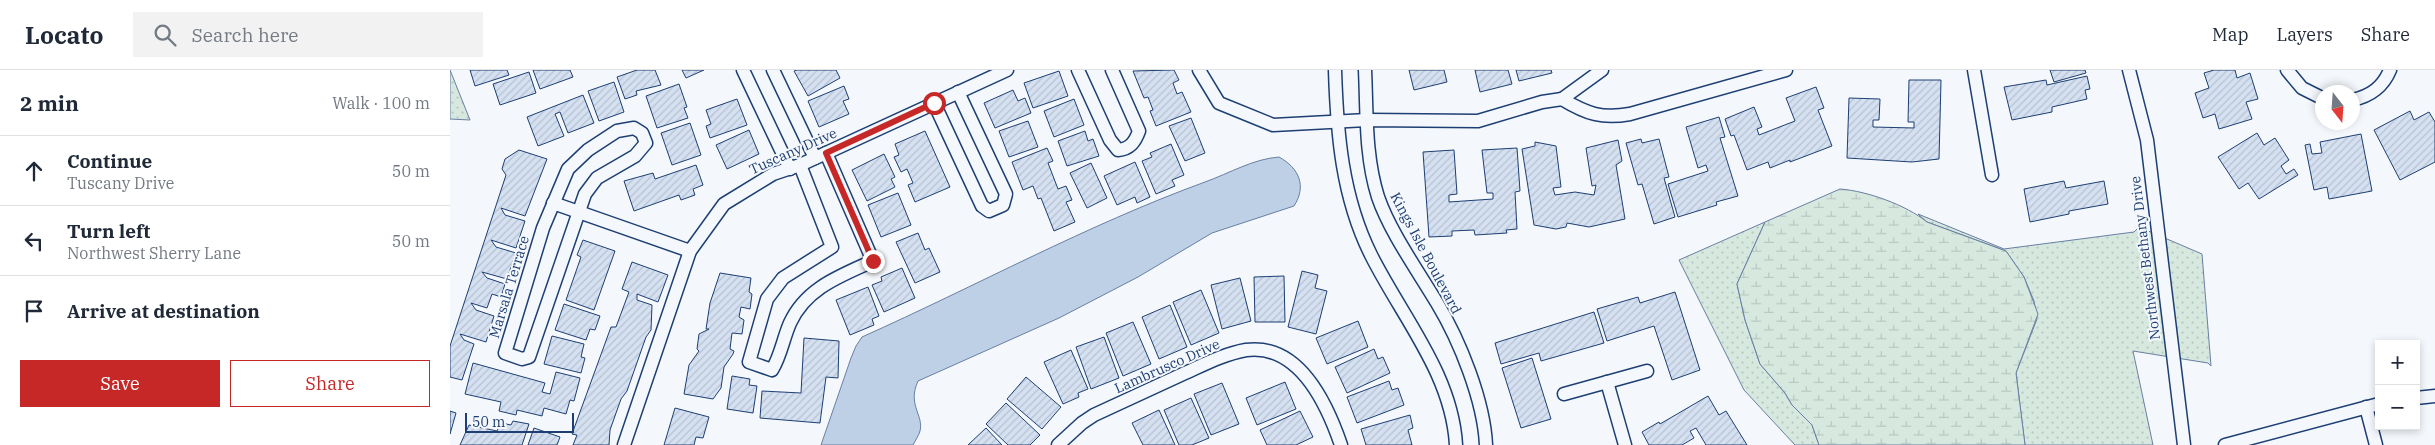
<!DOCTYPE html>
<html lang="en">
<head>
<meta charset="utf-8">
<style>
  :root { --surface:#fff; --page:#f2f2f3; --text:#1f2937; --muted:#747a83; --line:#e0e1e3; --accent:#c62828 }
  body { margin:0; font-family:"IBM Plex Serif",serif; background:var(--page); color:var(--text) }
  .controls { position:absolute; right:15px; bottom:15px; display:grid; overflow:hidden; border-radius:0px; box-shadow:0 2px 8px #0003 }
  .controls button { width:45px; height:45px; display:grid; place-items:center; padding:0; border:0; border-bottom:1px solid var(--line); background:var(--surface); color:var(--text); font:25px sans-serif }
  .compass { position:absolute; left:1865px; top:15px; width:45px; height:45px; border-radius:50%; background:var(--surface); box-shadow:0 2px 8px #0003; rotate:163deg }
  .scale { position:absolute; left:15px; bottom:12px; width:109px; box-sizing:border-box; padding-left:5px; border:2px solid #1d3f73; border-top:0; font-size:14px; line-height:18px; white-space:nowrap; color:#1d3f73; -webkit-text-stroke:4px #f4f7fb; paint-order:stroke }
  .stop { position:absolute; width:15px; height:15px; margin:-11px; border:4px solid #c62828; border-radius:50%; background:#fff }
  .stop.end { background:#c62828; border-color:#fff; box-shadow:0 1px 5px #0008 }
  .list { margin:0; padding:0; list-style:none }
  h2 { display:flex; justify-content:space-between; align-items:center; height:65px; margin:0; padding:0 20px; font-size:21px }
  h2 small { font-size:16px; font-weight:400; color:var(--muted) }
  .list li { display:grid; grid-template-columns:32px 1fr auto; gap:15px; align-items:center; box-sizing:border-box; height:70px; padding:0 20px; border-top:1px solid var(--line) }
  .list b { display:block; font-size:19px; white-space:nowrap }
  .list p { margin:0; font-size:16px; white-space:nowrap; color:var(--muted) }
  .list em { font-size:16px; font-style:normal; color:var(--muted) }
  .actions { display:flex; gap:10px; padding:15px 20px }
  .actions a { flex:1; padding:11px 0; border:1px solid var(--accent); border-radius:0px; text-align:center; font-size:18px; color:var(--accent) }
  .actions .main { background:var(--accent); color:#fff }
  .icon { flex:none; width:28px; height:28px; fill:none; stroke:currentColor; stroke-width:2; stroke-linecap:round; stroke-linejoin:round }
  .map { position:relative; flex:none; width:1985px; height:375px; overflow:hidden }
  header { display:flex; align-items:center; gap:30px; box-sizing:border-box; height:70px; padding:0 25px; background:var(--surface); border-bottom:1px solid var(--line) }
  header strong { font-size:24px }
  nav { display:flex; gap:28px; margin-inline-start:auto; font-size:18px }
  .search { width:350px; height:45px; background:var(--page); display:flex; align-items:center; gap:12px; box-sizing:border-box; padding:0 18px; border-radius:0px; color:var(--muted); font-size:19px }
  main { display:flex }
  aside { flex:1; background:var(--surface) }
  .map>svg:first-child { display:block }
  .grass { fill:url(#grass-dots); stroke:#687fa3 }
  .wetland { fill:url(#wetland-marsh); stroke:#687fa3 }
  .water { fill:#bed0e5; stroke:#687fa3 }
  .building { fill:url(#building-hatch); stroke:#1d3f73 }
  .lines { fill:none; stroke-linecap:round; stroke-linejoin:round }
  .minor-casing { stroke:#1d3f73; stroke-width:15 }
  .minor { stroke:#f4f7fb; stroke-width:12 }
  .route { stroke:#c62828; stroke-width:6 }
  .labels { text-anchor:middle; stroke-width:4; stroke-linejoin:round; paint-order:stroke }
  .street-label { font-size:14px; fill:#1d3f73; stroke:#f4f7fb }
</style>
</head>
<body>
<header>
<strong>Locato</strong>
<div class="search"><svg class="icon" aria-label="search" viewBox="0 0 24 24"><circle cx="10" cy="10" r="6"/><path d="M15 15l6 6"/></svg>Search here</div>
<nav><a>Map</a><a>Layers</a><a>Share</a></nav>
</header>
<main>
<aside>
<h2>2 min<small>Walk · 100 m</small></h2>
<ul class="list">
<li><svg class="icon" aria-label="ahead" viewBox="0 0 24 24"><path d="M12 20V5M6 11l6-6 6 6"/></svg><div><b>Continue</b><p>Tuscany Drive</p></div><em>50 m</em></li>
<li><svg class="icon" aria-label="left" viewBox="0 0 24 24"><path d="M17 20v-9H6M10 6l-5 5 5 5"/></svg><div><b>Turn left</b><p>Northwest Sherry Lane</p></div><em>50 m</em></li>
<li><svg class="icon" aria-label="arrive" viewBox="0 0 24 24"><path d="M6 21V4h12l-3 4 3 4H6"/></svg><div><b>Arrive at destination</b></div></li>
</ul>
<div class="actions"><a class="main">Save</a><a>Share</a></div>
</aside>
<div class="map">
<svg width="1985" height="375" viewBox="0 0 1985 375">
  <defs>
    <pattern id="grass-dots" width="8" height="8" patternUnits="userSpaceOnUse" patternTransform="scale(1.25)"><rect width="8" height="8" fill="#d7e8df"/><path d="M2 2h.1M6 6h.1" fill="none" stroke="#b8c8c3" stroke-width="1.8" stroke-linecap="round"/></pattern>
    <pattern id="wetland-marsh" width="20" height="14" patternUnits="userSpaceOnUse" patternTransform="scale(1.25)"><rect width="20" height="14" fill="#d7e8df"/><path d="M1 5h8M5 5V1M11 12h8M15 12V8" fill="none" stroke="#b8c8c3"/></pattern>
    <pattern id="building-hatch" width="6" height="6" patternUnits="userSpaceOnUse" patternTransform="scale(1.25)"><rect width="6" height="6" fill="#d5e0f0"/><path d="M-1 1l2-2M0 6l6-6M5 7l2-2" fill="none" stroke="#b6c1d1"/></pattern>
  </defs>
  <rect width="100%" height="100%" fill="#f4f7fb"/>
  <!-- grass -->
  <g class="grass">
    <path d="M0,0L20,50L0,49Z"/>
    <path d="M1468,144L1554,179L1684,162L1689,157L1752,184L1761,296L1758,293L1683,281L1703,375H1575L1566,303L1587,249L1584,231L1574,207L1556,181L1477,152Z"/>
    <path d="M1315,152L1287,214L1295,250L1310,294L1335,323L1342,335L1362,355L1369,375H1345L1294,320L1229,190Z"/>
  </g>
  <!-- wetland -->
  <path class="wetland" d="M1390,119C1417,121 1456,135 1477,152L1556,181L1574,207L1588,244L1566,303L1575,375H1369L1362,355L1342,335L1335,323L1310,294L1295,250L1287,214L1315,152Z"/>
  <!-- water -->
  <path class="water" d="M829,87C849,98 857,116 844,136L762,163L688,207L609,248L468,311C457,335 474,345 470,361C469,365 465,371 463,375H371L401,288L406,276L412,267C526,216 637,155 755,112C780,103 803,89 829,87Z"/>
  <!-- building -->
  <g class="building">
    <path d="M20,0H57L59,5L25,16Z"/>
    <path d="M83,0H120L123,7L90,19Z"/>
    <path d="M187,0H205L211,15L186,21L187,25L175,29L167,7Z"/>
    <path d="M232,0H254L236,8Z"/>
    <path d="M347,0H386L390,8L358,26L344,1Z"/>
    <path d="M724,0L729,10L723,13L727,24L732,22L741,42L706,56L700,41L703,40L698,27L694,28L683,1Z"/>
    <path d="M959,0H994L997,12L964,20Z"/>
    <path d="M1025,0H1058L1062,14L1030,22Z"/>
    <path d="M1066,0H1101L1102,3L1069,11Z"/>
    <path d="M1600,0H1635L1636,3L1604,12Z"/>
    <path d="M1764,0H1785L1787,8L1800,3L1808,29L1796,32L1802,49L1769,59L1765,44L1753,48L1745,23L1759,18L1754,3Z"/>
    <path d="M609,1L618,26L583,38L574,13Z"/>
    <path d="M79,2L86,23L50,35L43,14Z"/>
    <path d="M1637,6L1640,19L1635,20L1637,29L1602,37V42L1562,50L1554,17L1596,10L1597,15Z"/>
    <path d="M1459,10H1491L1489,89L1462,92L1397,88L1399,28L1430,29L1429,50H1423V57L1464,58V52H1458Z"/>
    <path d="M164,12L174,42L149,51L138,21Z"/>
    <path d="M229,14L237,37L234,38L238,48L207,58L196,26Z"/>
    <path d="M394,16L399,29L393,31L399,44L369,57L358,31Z"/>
    <path d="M1366,17L1374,38L1368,40L1382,76L1340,92V90L1320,98L1318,92L1297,100L1284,65L1281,66L1275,49L1304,37L1312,57L1307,59L1309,65L1345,51L1336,28Z"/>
    <path d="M563,20L568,31L575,28L581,43L545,58L534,33Z"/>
    <path d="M133,25L144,53L118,63L110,42L105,44L114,66L88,76L77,47Z"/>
    <path d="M287,29L297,55L260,68L256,56L261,54L256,40Z"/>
    <path d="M624,29L634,55L604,67L594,41Z"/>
    <path d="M1960,41L1964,50L1979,42L1985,52V92L1950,110L1924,60Z"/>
    <path d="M1269,47L1275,67L1270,68L1288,126L1266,132L1267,135L1228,147L1218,114L1258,101L1256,95L1248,98L1236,57Z"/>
    <path d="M741,48L755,83L735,91L719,56Z"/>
    <path d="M578,51L588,77L559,87L549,61Z"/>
    <path d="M240,53L251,85L222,95L211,63Z"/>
    <path d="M299,60L309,84L277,99L266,75Z"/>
    <path d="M475,61L500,117L465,132L458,115L463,113L457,99L451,102L444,87L449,85L445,74Z"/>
    <path d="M635,61L638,71L643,69L649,86L617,96L608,71Z"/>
    <path d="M1807,63L1814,75L1825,68L1839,90L1831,96L1836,104L1844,99L1848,105L1809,129L1798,113L1789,119L1768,87Z"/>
    <path d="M1911,64L1922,121L1879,129L1877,117L1864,120L1855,75L1860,74L1862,84L1872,83L1870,72Z"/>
    <path d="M1191,69L1192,73L1209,69L1219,107L1214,108L1225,147L1204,154L1192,114L1188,115L1176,73Z"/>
    <path d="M1168,70L1172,91L1166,95L1175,149L1139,157L1117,153L1116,157L1106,159L1084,155L1072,79L1085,76V72L1106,76L1111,117L1103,118L1105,125L1125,122L1144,125L1146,115L1142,116L1136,78Z"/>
    <path d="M721,74L734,105L722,110L725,116L706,124L692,91L702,87L700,83Z"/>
    <path d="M597,78L603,91L598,93L608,119L616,116L622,130L616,132L625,152L604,161L591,128L588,129L583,116L573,120L562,92Z"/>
    <path d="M1067,78L1070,121L1065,122L1067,159L1056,160L1057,163L1025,165L1024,160L1002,161V166L979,167L973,82L1004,80L1007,124L999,125V132L1043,129V123H1037L1032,80Z"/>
    <path d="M69,80L97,89L75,146L51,138L55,145L75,151L66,178L41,170L46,177L66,183L57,209L32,202L37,208L55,214L51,227L42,224L37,238L21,233L26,240L44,246L36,272L10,264L14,270L24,274L12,310L0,307V276L56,105L52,99L55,89Z"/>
    <path d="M434,84L445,107L441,109L445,117L417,131L402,100Z"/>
    <path d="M685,92L700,127L687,133L685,127L667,135L654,106Z"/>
    <path d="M641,93L657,128L637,138L620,103Z"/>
    <path d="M246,95L253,115L243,119L245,125L231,130L229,125L184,141L174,111L203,103L205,109Z"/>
    <path d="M1614,111L1616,118L1654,111L1658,134L1619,141V144L1580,152L1574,119Z"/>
    <path d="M448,123L461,155L431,167L418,135Z"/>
    <path d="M468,163L475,180L479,178L490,202L465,213L446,172Z"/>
    <path d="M133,170L165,181L144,240L116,230L131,187L127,185Z"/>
    <path d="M182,192L218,205L208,232L187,224V230L202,235L201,260L196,267L177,321L171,329L160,360L159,375H123L127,365L122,364L161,257H166L179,222L172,219Z"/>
    <path d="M452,198L465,228L434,242L422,215L432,211L431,207Z"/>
    <path d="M852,201L868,205L865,218L877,221L866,264L838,257Z"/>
    <path d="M270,203L301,208L299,222L302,224L300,239L291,237L289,247L294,250L292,264L282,263L280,279L284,281L283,284L274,297L271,318L263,329L234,324L239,295L249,281L247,279L249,264L259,259H256L260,233Z"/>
    <path d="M834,206L835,252H805L804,207Z"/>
    <path d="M790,208L801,251L772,259L761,215Z"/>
    <path d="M418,217L429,246L422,249L424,255L400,265L386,230Z"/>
    <path d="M751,220L769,263L741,275L723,232Z"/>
    <path d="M1225,222L1250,300L1222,310L1204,256L1157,271L1147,239L1188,227L1190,233Z"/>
    <path d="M114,234L150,246L145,260L140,259L136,270L105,260Z"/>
    <path d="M720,235L737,277L709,289L692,247Z"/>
    <path d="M1144,242L1154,273L1091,291L1089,283L1051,294L1045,273Z"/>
    <path d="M908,251L918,277L877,294L866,268Z"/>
    <path d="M683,252L701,294L673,306L656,263Z"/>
    <path d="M102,266L134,274L131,287L135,288L131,303L94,294Z"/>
    <path d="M654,267L669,308L641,319L626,277Z"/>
    <path d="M354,268L389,271L388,308L376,307L370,353L310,348L312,321L351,323Z"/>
    <path d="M924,279L928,289L933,287L940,303L897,323L885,297Z"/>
    <path d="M621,280L638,319L628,323L629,327L613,334L594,292Z"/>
    <path d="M1082,288L1101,349L1071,358L1052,298Z"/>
    <path d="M23,293L95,313L92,322L100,324L106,302L130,308L124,331L120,330L116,344L94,338L92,346L67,340L66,345L49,341L51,332L15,324Z"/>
    <path d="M282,306L300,309L299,315L307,316L303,343L277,339Z"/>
    <path d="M576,307L611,337L592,359L557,329Z"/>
    <path d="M939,311L942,320L948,318L954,335L907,353L897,327Z"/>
    <path d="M835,312L846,339L807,355L796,328Z"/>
    <path d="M772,313L789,354L761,365L744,324Z"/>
    <path d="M1258,326L1269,345L1276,341L1297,375H1256L1246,358L1240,361L1244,368L1232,375H1199L1192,362L1209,352L1210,354Z"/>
    <path d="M741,328L759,368L742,375H729L714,340Z"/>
    <path d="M556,333L590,365L580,375H558L536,354Z"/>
    <path d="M225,338L259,347L253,368L246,367L244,375H214Z"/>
    <path d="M709,340L725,375H693L682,353Z"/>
    <path d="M0,341L6,343L0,364Z"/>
    <path d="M850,341L863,367L846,375H817L810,360Z"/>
    <path d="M960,345L963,358L958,360L962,375H916L911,359Z"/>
    <path d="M63,351L79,354L72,375H10L19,355L47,361L51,353L61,355Z"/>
    <path d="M84,358L110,367L107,375H78Z"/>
    <path d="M536,358L552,375H518Z"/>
  </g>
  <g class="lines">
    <defs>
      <g id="minor">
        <path d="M293,0L340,99"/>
        <path d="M323,0L365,88"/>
        <path d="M628,0L660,70L668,80C680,79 685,72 689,61L662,0"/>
        <path d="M749,0L769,33L823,55L917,50L1028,51L1092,32L1112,29C1137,44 1152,49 1180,44L1336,0"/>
        <path d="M885,0C887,64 892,127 921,185C952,247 1002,304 1006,375"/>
        <path d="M915,0C917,43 915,86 928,127C940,162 968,201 987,233C1010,271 1034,331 1036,375"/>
        <path d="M1524,0L1542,105"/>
        <path d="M1679,0L1697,70L1734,375"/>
        <path d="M1837,0L1852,18L1872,28"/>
        <path d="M1112,29L1152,0"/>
        <path d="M1902,30C1921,26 1933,17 1940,0"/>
        <path d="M484,33L532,136L539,141L553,135L556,124L508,22"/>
        <path d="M184,58L192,63L196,73L185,86L147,108L135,124L79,287L72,289L55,283L93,158L118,99L138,80L167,61Z"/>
        <path d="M350,95L382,177L333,208L317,229L299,292L322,300C331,285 333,269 340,253C356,218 390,206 423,191L376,83"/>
        <path d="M103,133L240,181"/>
        <path d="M1157,312L1175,375"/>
        <path d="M1114,324L1197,301"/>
        <path d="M1966,328L1985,326"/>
        <path d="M1916,337L1926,375"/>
        <path d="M174,375L240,181L274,134L323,104L350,95L557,0"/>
        <path d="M608,375L632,353L644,345C674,331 704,317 735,303C755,294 774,284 796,280C849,273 877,334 891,375"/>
        <path d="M1775,375L1929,334"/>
      </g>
    </defs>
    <!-- minor casing -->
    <use href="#minor" class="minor-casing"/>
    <!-- minor -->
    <use href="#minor" class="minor"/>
  </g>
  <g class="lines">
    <!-- route -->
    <path class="route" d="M423,191L376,83L484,33"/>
  </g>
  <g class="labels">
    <!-- street labels -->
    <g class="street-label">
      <text transform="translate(343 81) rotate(-24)" y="5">Tuscany Drive</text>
      <text transform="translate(976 183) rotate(62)" y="5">Kings Isle Boulevard</text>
      <text transform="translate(1695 188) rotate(-97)" y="5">Northwest Bethany Drive</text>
      <text transform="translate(59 217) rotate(-73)" y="5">Marsala Terrace</text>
      <text transform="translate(717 296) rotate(-24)" y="5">Lambrusco Drive</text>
    </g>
  </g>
</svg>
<div class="controls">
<button>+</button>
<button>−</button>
</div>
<svg class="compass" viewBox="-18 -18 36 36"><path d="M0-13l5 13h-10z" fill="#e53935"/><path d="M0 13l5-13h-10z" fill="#747a83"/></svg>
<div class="scale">50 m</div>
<div class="stop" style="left:484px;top:33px"></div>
<div class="stop end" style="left:423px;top:191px"></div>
</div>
</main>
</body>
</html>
